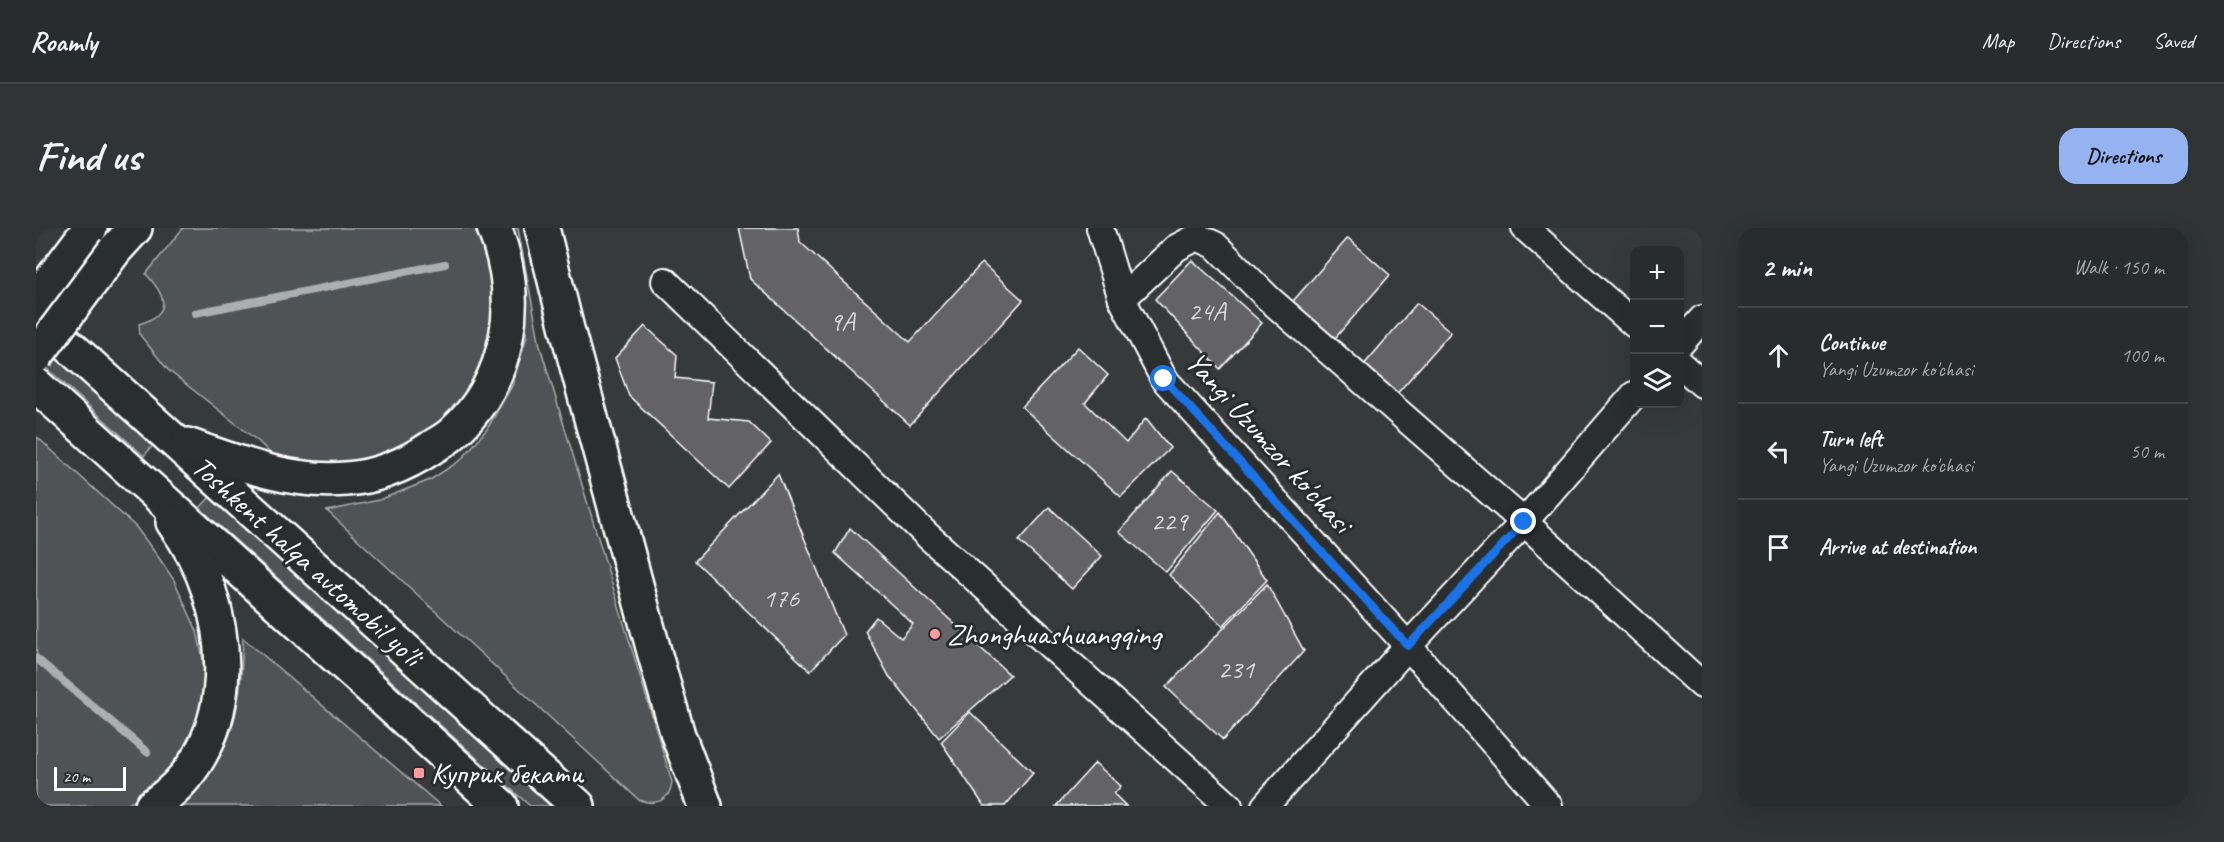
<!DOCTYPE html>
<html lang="en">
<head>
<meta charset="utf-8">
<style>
  :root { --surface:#292c2c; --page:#313434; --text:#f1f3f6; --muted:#a5a7a9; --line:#454848; --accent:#95b2f1 }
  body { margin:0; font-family:Caveat,sans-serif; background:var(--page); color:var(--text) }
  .controls { position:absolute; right:18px; top:18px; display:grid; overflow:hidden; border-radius:12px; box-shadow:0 6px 24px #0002 }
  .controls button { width:54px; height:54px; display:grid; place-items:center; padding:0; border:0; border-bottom:2px solid var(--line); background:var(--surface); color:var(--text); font:30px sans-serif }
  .scale { position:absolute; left:18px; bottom:15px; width:72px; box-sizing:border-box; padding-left:6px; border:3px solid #fff; border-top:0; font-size:16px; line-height:21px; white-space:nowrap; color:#fff; -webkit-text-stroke:4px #2a2d2e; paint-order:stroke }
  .stop { position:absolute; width:18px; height:18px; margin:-14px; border:4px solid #1a73e8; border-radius:50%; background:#fff }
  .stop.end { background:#1a73e8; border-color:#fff; box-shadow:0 2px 6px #0008 }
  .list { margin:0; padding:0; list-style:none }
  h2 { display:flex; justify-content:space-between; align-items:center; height:78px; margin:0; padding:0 24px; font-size:26px }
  h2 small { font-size:20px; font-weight:400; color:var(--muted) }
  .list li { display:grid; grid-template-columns:39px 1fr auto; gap:18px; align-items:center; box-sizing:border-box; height:96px; padding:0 24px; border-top:2px solid var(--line) }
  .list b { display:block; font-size:22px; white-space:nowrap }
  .list p { margin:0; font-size:20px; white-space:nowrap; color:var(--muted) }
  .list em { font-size:20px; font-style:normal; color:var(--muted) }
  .icon { flex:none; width:33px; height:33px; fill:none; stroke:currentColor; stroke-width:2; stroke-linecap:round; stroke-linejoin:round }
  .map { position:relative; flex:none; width:1666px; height:578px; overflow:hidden; border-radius:18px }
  header { display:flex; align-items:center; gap:36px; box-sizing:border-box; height:84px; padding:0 30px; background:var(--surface); border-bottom:2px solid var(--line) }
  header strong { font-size:28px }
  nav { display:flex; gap:33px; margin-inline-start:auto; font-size:21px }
  .intro { display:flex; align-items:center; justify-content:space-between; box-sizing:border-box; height:144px; padding:0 36px }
  h1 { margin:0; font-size:42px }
  .button { padding:15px 27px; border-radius:18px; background:var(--accent); color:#111; font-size:21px; font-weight:700 }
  main { display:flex; gap:36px; padding:0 36px }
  aside { flex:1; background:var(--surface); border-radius:18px; box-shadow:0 6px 24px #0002 }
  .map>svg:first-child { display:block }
  .green { fill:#505354; stroke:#a8a9aa; stroke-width:1.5 }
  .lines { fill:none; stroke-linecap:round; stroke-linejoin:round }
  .stream { stroke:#adaeaf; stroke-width:8 }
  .building { fill:#636465; stroke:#fff; stroke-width:1.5 }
  .street-casing { stroke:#fff; stroke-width:30 }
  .primary-casing { stroke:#fff; stroke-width:38 }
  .highway-casing { stroke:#fff; stroke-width:38 }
  .street { stroke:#2a2d2e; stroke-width:26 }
  .primary { stroke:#2a2d2e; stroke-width:33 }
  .highway { stroke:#2a2d2e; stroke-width:33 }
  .primary-bridge-casing { stroke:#fff; stroke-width:38; stroke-linecap:butt }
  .primary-bridge { stroke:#2a2d2e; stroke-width:33 }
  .route { stroke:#1a73e8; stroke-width:8 }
  .poi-dot { fill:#ff9aa2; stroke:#2a2d2e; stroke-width:2 }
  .labels { text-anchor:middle; stroke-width:6; stroke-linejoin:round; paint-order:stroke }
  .number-label { font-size:27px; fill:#d8d8d8 }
  .street-label { font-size:30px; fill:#fff; stroke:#2a2d2e }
  .poi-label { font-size:30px; fill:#fff; stroke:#2a2d2e; text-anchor:start }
</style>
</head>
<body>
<header>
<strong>Roamly</strong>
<nav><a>Map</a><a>Directions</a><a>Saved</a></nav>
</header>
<div class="intro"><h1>Find us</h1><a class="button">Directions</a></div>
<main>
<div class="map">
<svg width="1666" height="578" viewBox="0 0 1666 578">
  <rect width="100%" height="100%" fill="#373a3b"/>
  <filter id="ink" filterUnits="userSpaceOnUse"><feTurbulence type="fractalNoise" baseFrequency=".0167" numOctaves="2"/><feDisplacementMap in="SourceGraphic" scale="12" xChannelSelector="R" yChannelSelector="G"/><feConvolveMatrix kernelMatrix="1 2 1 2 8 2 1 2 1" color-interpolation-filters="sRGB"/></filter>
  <g filter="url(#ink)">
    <!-- green -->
    <g class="green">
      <path d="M147,0H442L456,32L461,86L448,138L420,184L378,218L328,237L275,239L240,231L223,214L132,142L104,107L103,96C137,85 130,68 110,46Z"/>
      <path d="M472,0H482L504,118L636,554C634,573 620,578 603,572L291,283L343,272L394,252L425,232L451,201L476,158L491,108L485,55Z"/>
      <path d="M0,109L118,216L108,228L0,130Z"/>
      <path d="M1,209L100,299L123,330L138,352L161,403L167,431L168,458L165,483L158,505L129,548L109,566L89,578H0Z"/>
      <path d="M174,269L515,578H494L164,280Z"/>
      <path d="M207,410L405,578H143C200,524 204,485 207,410Z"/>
    </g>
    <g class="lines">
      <!-- stream -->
      <g class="stream">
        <path d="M159,85L409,36"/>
        <path d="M0,430L111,524"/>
      </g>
    </g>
    <!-- building -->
    <g class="building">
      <path d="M703,0H762L764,14L874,114L946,35L987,72L874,197L714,51Z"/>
      <path d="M1312,10L1354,47L1293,117L1251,80Z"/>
      <path d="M1156,32L1226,95L1184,141L1119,71Z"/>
      <path d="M1381,75L1415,104L1359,168L1326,139Z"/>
      <path d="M609,98L641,127L639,150L676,154L672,190L713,194L735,215L693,261L593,168L579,130Z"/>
      <path d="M1042,119L1072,147L1049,175L1090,215L1110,190L1134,220L1085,269L986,179Z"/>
      <path d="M1136,243L1182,282L1130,344L1083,304Z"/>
      <path d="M742,246L808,407L774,443L659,333Z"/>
      <path d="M1013,279L1066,328L1036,361L983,313Z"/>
      <path d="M1184,284L1231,352L1187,398L1133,347Z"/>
      <path d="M814,300L974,447L903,510L853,448L829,403L840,389L865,410L877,396L799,325Z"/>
      <path d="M1231,356L1268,423L1187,512L1130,459Z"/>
      <path d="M934,484L997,545L969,578H948L905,514Z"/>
      <path d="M1059,535L1085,558L1078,566L1090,578H1020Z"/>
    </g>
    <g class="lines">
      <defs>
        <g id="street">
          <path d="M1064,0L1086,71L1128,151L1372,418L1513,578"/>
          <path d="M1489,0L1598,96"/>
          <path d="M629,53L892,308L1193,578"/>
          <path d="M1086,71L1140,20L1161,9L1179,17L1232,70L1488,294L1666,457"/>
          <path d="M1644,116L1666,91"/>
          <path d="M1644,136L1666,156"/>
          <path d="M1229,578L1372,418L1488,294L1598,167"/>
        </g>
        <g id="primary">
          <path d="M79,22L99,0"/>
          <path d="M0,72L54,0"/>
        </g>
        <g id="highway">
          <path d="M506,0L531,101L619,427L642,507L669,578"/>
          <path d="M0,88L542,578"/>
          <path d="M0,157L465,578"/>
          <path d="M151,217C202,235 256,256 310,251C341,249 369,237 395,220C402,215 411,211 417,205C475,152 487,71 458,0"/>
          <path d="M116,578C212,515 199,376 137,294"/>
        </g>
      </defs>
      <!-- street casing -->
      <use href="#street" class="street-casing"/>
      <!-- primary casing -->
      <use href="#primary" class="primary-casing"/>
      <!-- highway casing -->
      <use href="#highway" class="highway-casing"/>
      <!-- street -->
      <use href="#street" class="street"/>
      <!-- primary -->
      <use href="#primary" class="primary"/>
      <!-- highway -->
      <use href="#highway" class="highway"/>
      <defs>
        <path id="primary-bridge" d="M0,128L79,22"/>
      </defs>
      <!-- primary-bridge casing -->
      <use href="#primary-bridge" class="primary-bridge-casing"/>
      <!-- primary-bridge -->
      <use href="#primary-bridge" class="primary-bridge"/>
    </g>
  </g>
  <g class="lines" filter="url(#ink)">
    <!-- route -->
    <path class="route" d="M1128,151L1372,418L1488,294"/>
  </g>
  <!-- markers -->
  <g class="poi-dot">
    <circle cx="899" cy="406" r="6"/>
    <rect x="377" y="539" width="12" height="12" rx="3"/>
  </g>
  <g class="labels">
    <!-- number labels -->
    <g class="number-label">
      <text x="1171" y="92">24A</text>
      <text x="806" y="102">9A</text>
      <text x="1133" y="302">229</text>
      <text x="745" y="379">176</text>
      <text x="1200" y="450">231</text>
    </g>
    <!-- street labels -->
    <g class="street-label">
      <text transform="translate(1233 214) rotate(48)" y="10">Yangi Uzumzor ko'chasi</text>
      <text transform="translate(271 333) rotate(42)" y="10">Toshkent halqa avtomobil yo'li</text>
    </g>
    <!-- poi labels -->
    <g class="poi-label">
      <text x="911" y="416">Zhonghuashuangqing</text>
      <text x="395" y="555">Куприк бекати</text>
    </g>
  </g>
</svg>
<div class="controls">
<button>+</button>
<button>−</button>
<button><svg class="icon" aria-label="layers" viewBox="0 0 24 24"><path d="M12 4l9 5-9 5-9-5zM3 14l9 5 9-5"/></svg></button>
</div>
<div class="scale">20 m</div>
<div class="stop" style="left:1128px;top:151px"></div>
<div class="stop end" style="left:1488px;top:294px"></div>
</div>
<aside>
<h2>2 min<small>Walk · 150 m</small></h2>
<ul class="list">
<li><svg class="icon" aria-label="ahead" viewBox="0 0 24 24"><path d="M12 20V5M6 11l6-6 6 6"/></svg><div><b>Continue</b><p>Yangi Uzumzor ko'chasi</p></div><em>100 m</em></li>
<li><svg class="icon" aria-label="left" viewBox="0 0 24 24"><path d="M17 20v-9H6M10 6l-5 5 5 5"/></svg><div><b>Turn left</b><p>Yangi Uzumzor ko'chasi</p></div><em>50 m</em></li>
<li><svg class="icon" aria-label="arrive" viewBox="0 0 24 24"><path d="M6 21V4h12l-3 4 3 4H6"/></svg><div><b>Arrive at destination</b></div></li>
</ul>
</aside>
</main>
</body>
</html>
